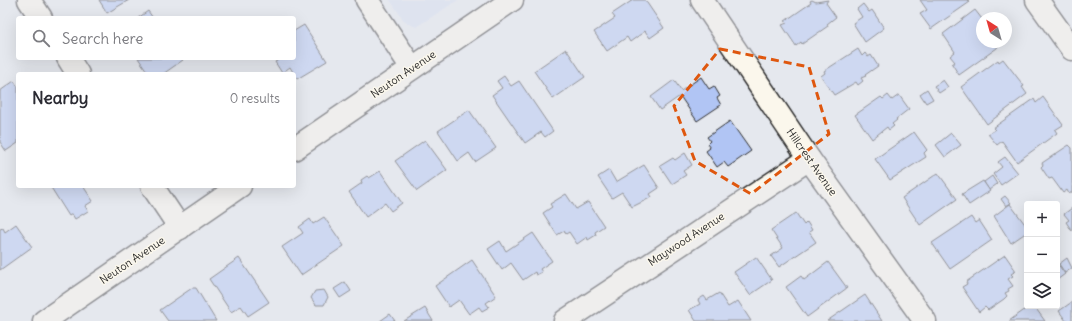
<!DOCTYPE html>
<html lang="en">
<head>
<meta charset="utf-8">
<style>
  :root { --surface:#fff; --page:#f7f7f7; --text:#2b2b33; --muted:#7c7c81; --line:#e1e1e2 }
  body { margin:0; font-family:Delius,sans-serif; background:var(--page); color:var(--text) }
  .controls { position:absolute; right:12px; bottom:12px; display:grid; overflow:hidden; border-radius:4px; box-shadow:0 4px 16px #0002 }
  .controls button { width:36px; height:36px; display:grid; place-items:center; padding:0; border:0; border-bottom:1px solid var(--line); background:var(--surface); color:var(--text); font:20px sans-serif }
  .compass { position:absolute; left:976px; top:12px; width:36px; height:36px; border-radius:50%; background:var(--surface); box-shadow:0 4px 16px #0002; rotate:323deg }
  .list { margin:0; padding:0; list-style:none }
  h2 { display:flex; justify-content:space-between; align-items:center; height:52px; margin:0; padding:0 16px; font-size:17px }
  h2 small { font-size:13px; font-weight:400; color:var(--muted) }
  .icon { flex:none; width:22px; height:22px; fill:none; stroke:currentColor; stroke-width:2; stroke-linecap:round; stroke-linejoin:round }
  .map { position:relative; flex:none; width:1072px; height:321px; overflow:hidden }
  .search { position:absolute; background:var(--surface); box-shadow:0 4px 16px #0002; left:16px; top:16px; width:280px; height:44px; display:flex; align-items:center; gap:10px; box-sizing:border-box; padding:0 14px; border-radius:4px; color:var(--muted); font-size:15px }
  .panel { position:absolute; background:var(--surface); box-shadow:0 4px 16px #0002; left:16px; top:72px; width:280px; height:116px; border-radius:4px }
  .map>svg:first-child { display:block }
  .built { fill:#d5def0 }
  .building { fill:#b1c5f4; stroke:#2b2b2b }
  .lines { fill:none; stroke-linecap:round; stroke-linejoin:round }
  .street-casing { stroke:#2b2b2b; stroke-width:25 }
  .street { stroke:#fbf7ec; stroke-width:22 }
  .marked { fill:none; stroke:#df570e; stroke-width:3; stroke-dasharray:8 5; stroke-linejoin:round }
  .labels { text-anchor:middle; stroke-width:3; stroke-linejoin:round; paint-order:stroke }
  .street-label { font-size:11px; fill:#2b2b2b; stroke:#fbf7ec }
</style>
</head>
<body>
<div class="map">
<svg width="1072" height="321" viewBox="0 0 1072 321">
  <rect width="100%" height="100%" fill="#e5e8ee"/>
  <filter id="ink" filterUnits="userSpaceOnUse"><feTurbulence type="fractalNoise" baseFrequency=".025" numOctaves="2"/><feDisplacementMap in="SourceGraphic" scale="8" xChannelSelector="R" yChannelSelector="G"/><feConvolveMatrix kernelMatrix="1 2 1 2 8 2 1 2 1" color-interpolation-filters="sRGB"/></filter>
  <g filter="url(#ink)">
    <!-- built -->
    <path class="built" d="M390,0H458L416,27L405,22Z"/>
    <!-- building -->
    <g class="building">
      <path d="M99,0H129L107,13Z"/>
      <path d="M633,0H645L664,28L650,38L645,31L630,42L627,37L607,51L594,32L615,18L612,14Z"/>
      <path d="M812,0L816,2L828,0L826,3L836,17L827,24L828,26L802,44L801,42L796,46L782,25L787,23L785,21L811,3L810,1Z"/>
      <path d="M920,0H968L970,2L931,29L920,14L927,10Z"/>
      <path d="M863,4L869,12L872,10L884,28L865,42L853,23L862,17L857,9Z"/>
      <path d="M975,10L982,19V42H999V44L997,48L959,75L952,64L955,62L950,56L955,52L943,34Z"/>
      <path d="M148,11L153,18H138Z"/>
      <path d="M304,25L327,61L297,79L290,67L282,73L275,62L282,58H294V31Z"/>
      <path d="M566,49L585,77L553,99L534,71Z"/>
      <path d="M858,49L862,56L865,53L868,57L871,55L878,66L865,75L866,76L861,78L863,81L858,85L856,82L834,95L821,76L825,73L824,71Z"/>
      <path d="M138,58H181L183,60L163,74H149Z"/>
      <path d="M1003,59L1024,86L1022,87L1027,94L987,124L961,87L998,60L999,62Z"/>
      <path d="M504,76L511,86L519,81L553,131L545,137L541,132L525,143L492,95L502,88L497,81Z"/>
      <path d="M701,77L709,89L714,86L720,96L717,98L721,105L697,121L680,96L660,110L651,97L674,80L681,91Z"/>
      <path d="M943,80L948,87L939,93L934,86Z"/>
      <path d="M14,81L18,87V143L6,151L0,142V91Z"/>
      <path d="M927,89L933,99L926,103L920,94Z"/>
      <path d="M888,95L892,100L899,95L909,109L896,119L897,120L892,124L894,126L889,130L887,127L872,139L855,115L881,97L883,99Z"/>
      <path d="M1043,97L1063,125L1055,130L1057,133L1017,162L1002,141L997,145L988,134L995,130L993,128L1034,99L1036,103Z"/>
      <path d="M469,110L496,148L475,162L469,153L458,161L438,131Z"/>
      <path d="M730,121L751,151L728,167L724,162L717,167L706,151L710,148L707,144L710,141L707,137Z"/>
      <path d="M914,132L927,150L924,153L926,157L890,180L875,159Z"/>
      <path d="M951,133L961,145L945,157L936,145Z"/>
      <path d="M425,140L447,170L417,191L395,161Z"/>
      <path d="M1069,145L1072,148V192L1069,194L1067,190L1063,193L1052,178L1049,179L1041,167L1043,165L1042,163Z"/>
      <path d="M685,153L692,165L683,171L686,175L672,184L660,166L673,158L675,160Z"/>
      <path d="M1005,157L1018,173L1001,185L993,174L1002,167L998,162Z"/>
      <path d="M644,165L659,188L650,194L652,197L632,207L622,192L612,198L598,177L609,170L616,182Z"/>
      <path d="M380,171L402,203L391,211L385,203L366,217L349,192L362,183L361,180L367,176L369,178Z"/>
      <path d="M938,173L957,199L920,225L902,198Z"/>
      <path d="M992,176L997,184L989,190L984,182Z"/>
      <path d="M983,181L990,191L969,205L962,194Z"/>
      <path d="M50,186H83L93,201L85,206L88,211L75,219L72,214L69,216Z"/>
      <path d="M566,194L576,209L588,202L604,226L595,232L596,235L588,240L587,237L577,244L569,232L566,234L564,231L557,235L543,213L552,207L550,204Z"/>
      <path d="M1005,196L1011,203L1006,206L1001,199Z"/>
      <path d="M1010,204L1027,227V232L1011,243L994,216Z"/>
      <path d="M1072,208V231L1066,222L1069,220L1064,214Z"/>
      <path d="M796,213L804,225L807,222L812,230L809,232L816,242L779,267L771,256L783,248L771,230Z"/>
      <path d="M324,217L344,246L301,275L282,247L303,233L299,227L310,219L313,224Z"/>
      <path d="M971,217L975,223L979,220L992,240L950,269L932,243Z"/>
      <path d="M16,224L32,247L0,270V229L3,228L5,232Z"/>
      <path d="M533,233L552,261L540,269L542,272L536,275L535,272L523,280L511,263L502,270L488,249L500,241L506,251Z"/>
      <path d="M1005,255L1016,271L1011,274L1013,276L1008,279L1013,286L1008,289L1009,291L1005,293L1007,296L1004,299L988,310L985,307L979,312L962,287L967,284L966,282Z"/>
      <path d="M756,257L772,280L750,295L734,272Z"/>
      <path d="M239,258L269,302L248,316L241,306L231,312L209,279Z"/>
      <path d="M1067,258L1072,268L1065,273L1059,264Z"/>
      <path d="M472,260L496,296L486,303L489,307L482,311L479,307L469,314L459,300L449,307L435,286Z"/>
      <path d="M828,262L847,288L807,317L786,287L801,276L804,280Z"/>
      <path d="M1057,263L1065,274L1057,280Z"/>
      <path d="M345,282L351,291L340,298L334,289Z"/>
      <path d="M192,288H196L216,321H168L160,310Z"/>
      <path d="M324,290L328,297L324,305H316L311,298L315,291Z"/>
      <path d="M719,293L728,307L738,301L751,321H696L689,310L700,304L698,300L704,296L707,300Z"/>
      <path d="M865,295L882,321H827Z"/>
      <path d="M1072,302V321H1066L1059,311Z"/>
      <path d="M1030,306H1034L1045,321H1009Z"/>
      <path d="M425,308L433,321H404Z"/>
      <path d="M390,314L395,321H380Z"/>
    </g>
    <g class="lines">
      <defs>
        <g id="street">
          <path d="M29,0L41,18"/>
          <path d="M367,0L412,68"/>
          <path d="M702,0L809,159L925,321"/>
          <path d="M1037,0L1072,49"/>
          <path d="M68,58L78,74"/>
          <path d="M294,149L512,0"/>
          <path d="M152,186L180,228"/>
          <path d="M44,321L240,186"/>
          <path d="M565,321L809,159"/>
        </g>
      </defs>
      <!-- street casing -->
      <use href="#street" class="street-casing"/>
      <!-- street -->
      <use href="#street" class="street"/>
    </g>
  </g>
  <!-- marked area -->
  <path d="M0 0H1072V321H0ZM720,49L809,67L829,134L751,194L695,161L674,106Z" fill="#e5e8ee" fill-opacity=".55" fill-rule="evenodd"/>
  <path class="marked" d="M720,49L809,67L829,134L751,194L695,161L674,106Z"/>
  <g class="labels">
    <!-- street labels -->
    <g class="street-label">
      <text transform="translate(403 74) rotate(-34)" y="4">Neuton Avenue</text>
      <text transform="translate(812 162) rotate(55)" y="4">Hillcrest Avenue</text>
      <text transform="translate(686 239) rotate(-33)" y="4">Maywood Avenue</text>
      <text transform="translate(132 260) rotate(-34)" y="4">Neuton Avenue</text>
    </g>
  </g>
</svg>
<div class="controls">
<button>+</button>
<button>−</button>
<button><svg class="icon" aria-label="layers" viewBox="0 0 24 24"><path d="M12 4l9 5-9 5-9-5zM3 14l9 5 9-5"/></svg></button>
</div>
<svg class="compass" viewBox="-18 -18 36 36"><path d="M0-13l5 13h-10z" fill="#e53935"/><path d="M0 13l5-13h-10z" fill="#7c7c81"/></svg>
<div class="search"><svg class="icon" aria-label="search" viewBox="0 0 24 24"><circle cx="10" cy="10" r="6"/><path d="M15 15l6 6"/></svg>Search here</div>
<section class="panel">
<h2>Nearby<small>0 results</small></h2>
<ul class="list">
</ul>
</section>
</div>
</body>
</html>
